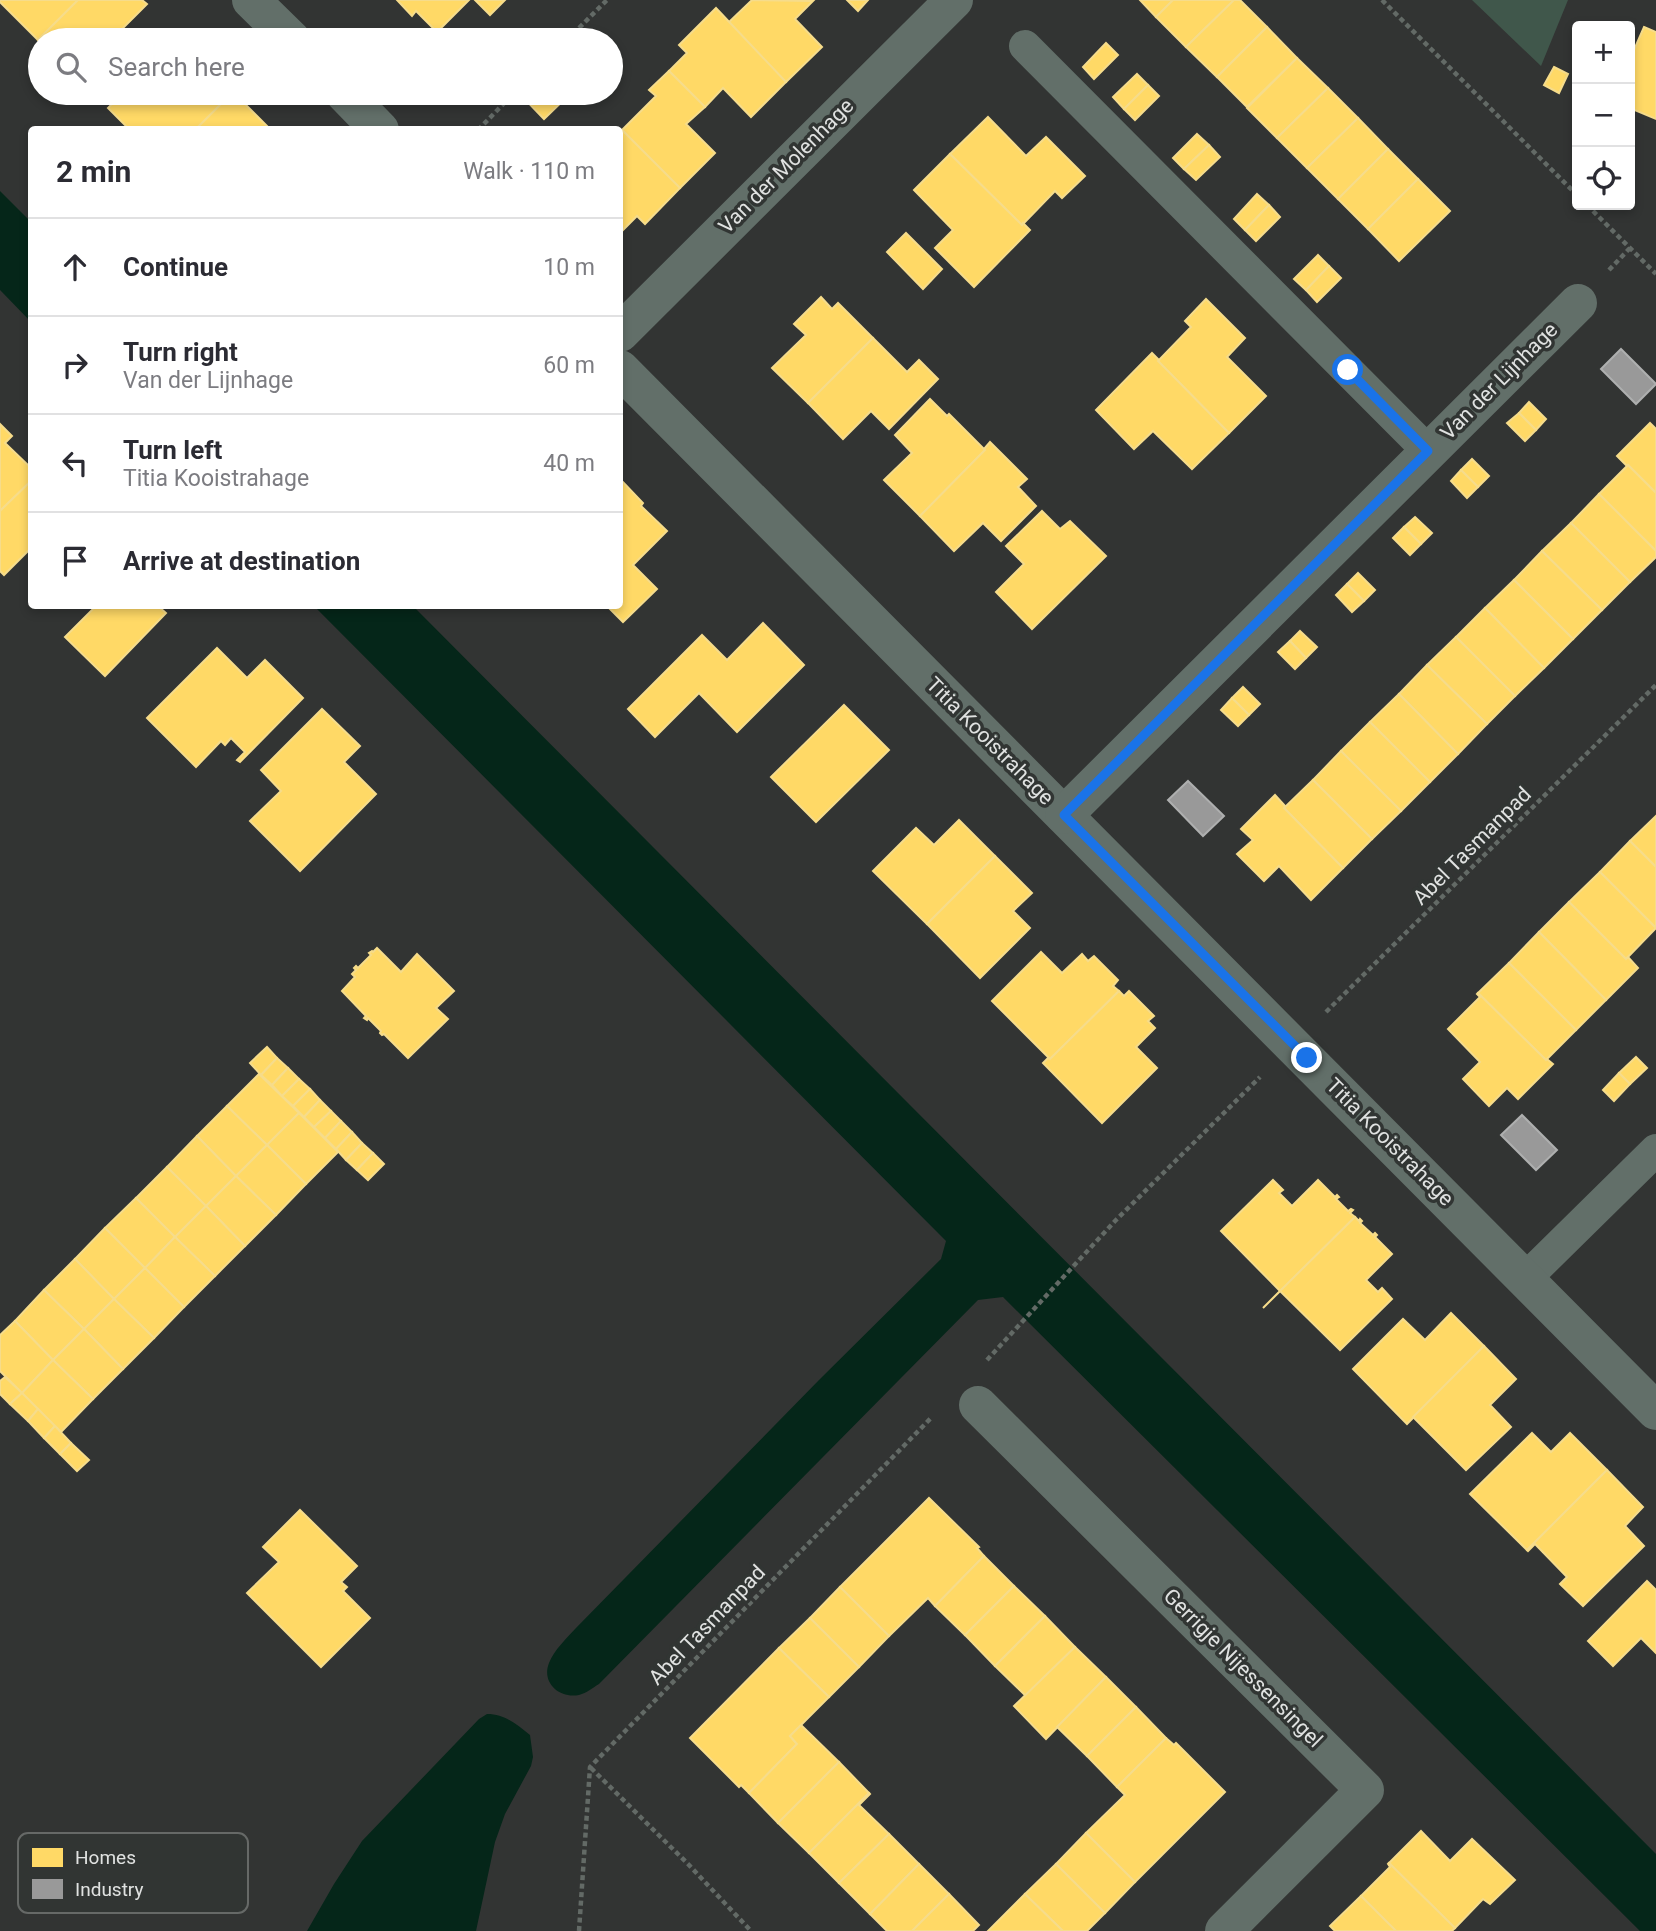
<!DOCTYPE html>
<html lang="en">
<head>
<meta charset="utf-8">
<style>
  :root { --surface:#fff; --page:#f2f2f3; --text:#2b2b33; --muted:#7c7c81; --line:#e1e1e2 }
  body { margin:0; font-family:Roboto,sans-serif; background:var(--page); color:var(--text) }
  .controls { position:absolute; right:21px; top:21px; display:grid; overflow:hidden; border-radius:7px; box-shadow:0 4px 10px #0003 }
  .controls button { width:63px; height:63px; display:grid; place-items:center; padding:0; border:0; border-bottom:2px solid var(--line); background:var(--surface); color:var(--text); font:35px sans-serif }
  .stop { position:absolute; width:21px; height:21px; margin:-16px; border:5px solid #1a73e8; border-radius:50%; background:#fff }
  .stop.end { background:#1a73e8; border-color:#fff; box-shadow:0 2px 7px #0008 }
  .list { margin:0; padding:0; list-style:none }
  h2 { display:flex; justify-content:space-between; align-items:center; height:91px; margin:0; padding:0 28px; font-size:30px }
  h2 small { font-size:23px; font-weight:400; color:var(--muted) }
  .list li { display:grid; grid-template-columns:46px 1fr auto; gap:21px; align-items:center; box-sizing:border-box; height:98px; padding:0 28px; border-top:2px solid var(--line) }
  .list b { display:block; font-size:26px; white-space:nowrap }
  .list p { margin:0; font-size:23px; white-space:nowrap; color:var(--muted) }
  .list em { font-size:23px; font-style:normal; color:var(--muted) }
  .icon { flex:none; width:38px; height:38px; fill:none; stroke:currentColor; stroke-width:2; stroke-linecap:round; stroke-linejoin:round }
  .map { position:relative; flex:none; width:1656px; height:1931px; overflow:hidden }
  .search { position:absolute; background:var(--surface); box-shadow:0 4px 10px #0003; left:28px; top:28px; width:595px; height:77px; display:flex; align-items:center; gap:18px; box-sizing:border-box; padding:0 24px; border-radius:38px; color:var(--muted); font-size:26px }
  .panel { position:absolute; background:var(--surface); box-shadow:0 4px 10px #0003; left:28px; top:126px; width:595px; height:483px; border-radius:7px }
  .map>svg:first-child { display:block }
  .green { fill:#40574b }
  .water { fill:#052619 }
  .homes { fill:#ffd966; stroke:#f6dc8b; stroke-width:2 }
  .industry { fill:#999; stroke:#aeafaf; stroke-width:2 }
  .lines { fill:none; stroke-linecap:round; stroke-linejoin:round }
  .path { stroke:#636a66; stroke-width:4.5; stroke-dasharray:5 3.5; stroke-linecap:butt }
  .service { stroke:#626f69; stroke-width:32 }
  .minor { stroke:#626f69; stroke-width:38 }
  .route { stroke:#1a73e8; stroke-width:9 }
  .labels { text-anchor:middle; stroke-width:7; stroke-linejoin:round; paint-order:stroke }
  .street-label { font-size:21px; fill:#e0e2e1; stroke:#313533 }
  .key { fill:#313533; stroke:#666967; stroke-width:2 }
  .key-label { font-size:19px; fill:#e0e2e1 }
</style>
</head>
<body>
<div class="map">
<svg width="1656" height="1931" viewBox="0 0 1656 1931">
  <rect width="100%" height="100%" fill="#323433"/>
  <!-- green -->
  <path class="green" d="M1472,0H1568L1541,66Z"/>
  <!-- water -->
  <g class="water">
    <path d="M0,191L31,222V322L0,290Z"/>
    <path d="M314,606H413L1656,1854V1931H1640L1003,1297L978,1300L599,1684C592,1688 587,1693 579,1695C560,1699 541,1683 549,1663C554,1650 567,1638 576,1628L819,1380L941,1259L946,1241Z"/>
    <path d="M487,1714C505,1714 516,1724 530,1735L533,1757L531,1766L505,1814L495,1842L476,1931H307L334,1884L362,1841L479,1719Z"/>
  </g>
  <!-- homes -->
  <g class="homes">
    <path d="M0,0H78L38,40L0,2Z"/>
    <path d="M78,0H142L147,4L122,29L133,40H40V42L38,40Z"/>
    <path d="M397,0H469L437,32L416,11L412,16Z"/>
    <path d="M475,0H505L490,15Z"/>
    <path d="M752,0L813,1L795,19L822,47L786,82L728,23Z"/>
    <path d="M847,0H868L858,11Z"/>
    <path d="M1140,0H1173L1156,17Z"/>
    <path d="M1173,0H1234L1186,47L1156,17Z"/>
    <path d="M1234,0H1240L1267,27L1217,77L1186,47Z"/>
    <path d="M716,8L786,82L751,117L723,88L705,107L669,71L687,53L679,45Z"/>
    <path d="M1267,27L1297,58L1247,107L1217,77Z"/>
    <path d="M1644,27L1656,32V119L1630,108V59Z"/>
    <path d="M1106,43L1118,55L1094,79L1083,67Z"/>
    <path d="M1297,58L1328,88L1277,138L1247,108Z"/>
    <path d="M1554,67L1568,74L1559,93L1544,85Z"/>
    <path d="M669,71L705,107L686,124L715,153L680,188L622,130L656,96L649,90Z"/>
    <path d="M1137,74L1148,85L1124,109L1113,97Z"/>
    <path d="M1148,85L1159,96L1135,120L1124,109Z"/>
    <path d="M1328,88L1358,118L1307,168L1277,138Z"/>
    <path d="M123,93H232L195,130H125L123,128L126,126L108,108Z"/>
    <path d="M232,93H234L270,129L195,130Z"/>
    <path d="M519,93H571L544,119Z"/>
    <path d="M988,117L1026,156L1046,137L1085,176L1062,198L1055,191L1022,225L950,154Z"/>
    <path d="M1358,118L1388,149L1338,199L1307,168Z"/>
    <path d="M622,130L680,188L645,224L637,216L620,233V133Z"/>
    <path d="M1197,134L1209,145L1184,169L1173,158Z"/>
    <path d="M1209,145L1220,157L1196,180L1184,169Z"/>
    <path d="M1388,149L1418,179L1368,229L1338,199Z"/>
    <path d="M950,154L1022,225L1023,223L1030,230L974,287L935,248L953,230L914,190Z"/>
    <path d="M1418,179L1450,211L1399,261L1368,229Z"/>
    <path d="M1257,194L1269,205L1245,230L1234,219Z"/>
    <path d="M1269,205L1280,217L1256,241L1245,230Z"/>
    <path d="M906,233L942,269L923,289L887,252Z"/>
    <path d="M1318,255L1329,266L1306,290L1294,279Z"/>
    <path d="M1329,266L1341,278L1317,302L1306,290Z"/>
    <path d="M821,297L832,309L838,303L873,338L808,403L772,368L806,335L794,324Z"/>
    <path d="M1206,299L1245,338L1227,357L1266,396L1229,433L1158,361L1191,327L1185,321Z"/>
    <path d="M873,338L907,372L919,360L938,379L889,429L871,411L843,439L808,403Z"/>
    <path d="M1152,353L1159,360L1158,361L1229,433L1192,469L1153,431L1134,449L1096,410Z"/>
    <path d="M930,399L947,416L949,414L985,450L920,516L884,480L912,453L895,435Z"/>
    <path d="M1529,402L1546,419L1536,430L1519,413Z"/>
    <path d="M1519,413L1536,430L1525,441L1507,423Z"/>
    <path d="M1650,423L1656,429V493L1628,465L1627,466L1617,456Z"/>
    <path d="M0,424L12,436L5,443L32,469V480L0,511Z"/>
    <path d="M990,442L1027,479L1018,487L1036,506L1001,541L983,523L954,551L920,516L985,450L984,449Z"/>
    <path d="M1472,459L1489,476L1478,487L1461,470Z"/>
    <path d="M1628,465L1656,493V551L1599,494Z"/>
    <path d="M1461,470L1478,487L1467,498L1451,481Z"/>
    <path d="M620,479L643,503L641,506L667,531L633,565L657,589L623,622L607,606H620Z"/>
    <path d="M32,480V547L4,575L0,571V511Z"/>
    <path d="M1599,494L1656,551V557L1630,582L1571,523Z"/>
    <path d="M1042,511L1060,529L1070,521L1106,556L1032,629L996,592L1024,564L1006,546Z"/>
    <path d="M1415,517L1432,533L1421,544L1404,527Z"/>
    <path d="M1571,523L1630,582L1602,610L1542,551Z"/>
    <path d="M1404,527L1421,544L1410,555L1393,538Z"/>
    <path d="M1542,551L1602,610L1573,639L1514,580Z"/>
    <path d="M1358,573L1375,590L1364,601L1347,584Z"/>
    <path d="M1514,580L1573,639L1544,668L1485,608Z"/>
    <path d="M1347,584L1364,601L1352,612L1336,595Z"/>
    <path d="M96,606H158L166,613L105,676L65,637Z"/>
    <path d="M1485,608L1544,668L1515,696L1456,637Z"/>
    <path d="M763,623L804,665L737,732L699,693L655,737L628,709L702,635L727,660Z"/>
    <path d="M1300,631L1317,647L1306,658L1290,641Z"/>
    <path d="M1456,637L1515,696L1487,724L1427,665Z"/>
    <path d="M1290,641L1306,658L1295,669L1278,652Z"/>
    <path d="M217,648L247,678L265,660L303,698L240,762L237,760L245,752L231,738L225,745L221,741L196,767L147,718Z"/>
    <path d="M1427,665L1487,724L1458,754L1399,694Z"/>
    <path d="M1243,687L1260,704L1249,715L1232,698Z"/>
    <path d="M1399,694L1458,754L1430,782L1370,722Z"/>
    <path d="M1232,698L1249,715L1238,726L1221,710Z"/>
    <path d="M844,705L889,750L816,822L771,777Z"/>
    <path d="M322,709L360,746L344,762L376,794L300,871L250,821L281,791L261,770Z"/>
    <path d="M1370,722L1430,782L1401,811L1341,751Z"/>
    <path d="M1341,751L1401,811L1372,839L1313,780Z"/>
    <path d="M1313,780L1372,839L1343,868L1284,808Z"/>
    <path d="M1275,795L1285,806L1284,808L1343,868L1311,900L1279,866L1264,881L1237,854L1253,840L1241,829Z"/>
    <path d="M1656,816V867L1630,841Z"/>
    <path d="M959,820L995,856L927,924L873,871L916,828L934,845Z"/>
    <path d="M1630,841L1656,867V928L1600,872Z"/>
    <path d="M995,856L1032,893L1013,911L1030,928L980,978L927,924Z"/>
    <path d="M1600,872L1656,928L1626,959L1569,902Z"/>
    <path d="M1569,902L1626,959L1628,957L1638,968L1606,1000L1539,932Z"/>
    <path d="M1539,932L1606,1000L1576,1030L1509,963Z"/>
    <path d="M377,948L401,972L417,954L454,991L436,1008L448,1019L408,1058L384,1034L382,1035L380,1033L381,1031L368,1018L367,1020L364,1018L366,1016L342,991L355,977L352,974L356,970L354,968L356,966L358,968L371,955L369,953L372,951L373,952Z"/>
    <path d="M1041,952L1062,973L1082,954L1088,961L1094,956L1118,980L1113,986L1119,991L1050,1059L992,1001Z"/>
    <path d="M1509,963L1576,1030L1546,1060L1478,993Z"/>
    <path d="M1119,991L1124,996L1129,991L1154,1016L1148,1021L1155,1028L1136,1047L1157,1068L1102,1123L1043,1063L1048,1058L1050,1059Z"/>
    <path d="M1478,993L1546,1060L1547,1059L1553,1064L1518,1099L1507,1088L1489,1106L1463,1079L1480,1062L1448,1029L1480,997L1477,994Z"/>
    <path d="M267,1047L277,1058L261,1075L250,1063Z"/>
    <path d="M1636,1057L1647,1068L1630,1084L1619,1073Z"/>
    <path d="M277,1058L288,1068L272,1085L261,1075Z"/>
    <path d="M288,1068L299,1079L282,1096L272,1085Z"/>
    <path d="M1619,1073L1630,1084L1614,1101L1603,1090Z"/>
    <path d="M259,1074L299,1113L267,1145L227,1106Z"/>
    <path d="M299,1079L310,1089L293,1106L282,1096Z"/>
    <path d="M310,1089L320,1100L304,1117L293,1106Z"/>
    <path d="M320,1100L331,1111L314,1127L304,1117Z"/>
    <path d="M227,1106L267,1145L236,1176L197,1136Z"/>
    <path d="M331,1111L341,1121L325,1138L314,1127Z"/>
    <path d="M299,1113L338,1152L306,1184L267,1145Z"/>
    <path d="M341,1121L352,1132L336,1149L325,1138Z"/>
    <path d="M352,1132L362,1143L346,1160L336,1149Z"/>
    <path d="M197,1136L236,1176L206,1206L167,1167Z"/>
    <path d="M362,1143L373,1153L357,1170L346,1160Z"/>
    <path d="M267,1145L306,1184L276,1215L236,1176Z"/>
    <path d="M373,1153L384,1164L368,1180L357,1170Z"/>
    <path d="M167,1167L206,1206L175,1237L136,1198Z"/>
    <path d="M236,1176L276,1215L245,1246L206,1206Z"/>
    <path d="M1273,1180L1283,1190L1279,1193L1292,1206L1318,1180L1335,1197L1337,1195L1339,1197L1336,1199L1348,1211L1351,1209L1353,1210L1350,1213L1355,1217L1263,1308L1280,1291L1221,1231Z"/>
    <path d="M136,1198L175,1237L145,1268L105,1228Z"/>
    <path d="M206,1206L245,1246L215,1276L175,1237Z"/>
    <path d="M1355,1217L1359,1221L1360,1219L1362,1221L1360,1223L1373,1235L1375,1233L1377,1235L1375,1237L1392,1254L1366,1280L1378,1292L1382,1288L1392,1299L1340,1350L1280,1291Z"/>
    <path d="M105,1228L145,1268L114,1299L75,1259Z"/>
    <path d="M175,1237L215,1276L184,1307L145,1268Z"/>
    <path d="M75,1259L114,1299L84,1329L44,1290Z"/>
    <path d="M145,1268L184,1307L154,1338L114,1299Z"/>
    <path d="M44,1290L84,1329L53,1360L15,1321Z"/>
    <path d="M114,1299L154,1338L123,1369L84,1329Z"/>
    <path d="M1451,1313L1484,1346L1407,1424L1353,1369L1403,1319L1425,1340Z"/>
    <path d="M15,1321L53,1360L22,1393L0,1371V1335Z"/>
    <path d="M84,1329L123,1369L93,1399L53,1360Z"/>
    <path d="M1484,1346L1516,1379L1490,1405L1511,1427L1466,1470L1413,1417Z"/>
    <path d="M53,1360L93,1399L61,1432L22,1393Z"/>
    <path d="M5,1377L22,1393L10,1404L0,1394V1381Z"/>
    <path d="M22,1393L38,1409L28,1421L10,1404Z"/>
    <path d="M38,1409L55,1426L44,1438L28,1421Z"/>
    <path d="M55,1426L71,1443L60,1454L44,1438Z"/>
    <path d="M1532,1433L1551,1452L1570,1433L1607,1470L1527,1550L1470,1494Z"/>
    <path d="M71,1443L89,1460L77,1471L60,1454Z"/>
    <path d="M1607,1470L1643,1507L1625,1526L1644,1546L1583,1606L1560,1584L1567,1577L1535,1544L1528,1551L1527,1550Z"/>
    <path d="M929,1498L979,1547L977,1548L984,1556L935,1606L928,1598L889,1636L840,1587Z"/>
    <path d="M300,1510L357,1566L341,1582L347,1587L343,1591L370,1618L321,1667L247,1593L279,1562L263,1547Z"/>
    <path d="M984,1556L1014,1586L965,1635L935,1606Z"/>
    <path d="M1647,1581L1656,1590V1653L1641,1638L1613,1666L1588,1641Z"/>
    <path d="M1014,1586L1045,1616L995,1666L965,1635Z"/>
    <path d="M840,1587L889,1636L859,1667L810,1618Z"/>
    <path d="M1045,1616L1075,1647L1026,1696L995,1666Z"/>
    <path d="M810,1618L859,1667L829,1697L779,1648Z"/>
    <path d="M1075,1647L1106,1677L1046,1739L1014,1706Z"/>
    <path d="M779,1648L829,1697L790,1736L797,1744L749,1793L741,1785L739,1787L690,1738Z"/>
    <path d="M1106,1677L1136,1707L1087,1756L1057,1727Z"/>
    <path d="M1136,1707L1166,1738L1117,1787L1087,1756Z"/>
    <path d="M801,1725L839,1762L778,1823L749,1793L797,1744L790,1736Z"/>
    <path d="M1166,1738L1174,1745L1176,1743L1225,1792L1135,1882L1086,1833L1125,1795L1117,1787Z"/>
    <path d="M839,1762L869,1793L809,1853L778,1823Z"/>
    <path d="M869,1793L870,1794L859,1805L889,1834L839,1883L809,1853Z"/>
    <path d="M1421,1831L1450,1861L1472,1839L1515,1880L1490,1904L1483,1899L1455,1928L1389,1863Z"/>
    <path d="M1086,1833L1135,1882L1105,1913L1056,1864Z"/>
    <path d="M889,1834L919,1864L870,1914L839,1883Z"/>
    <path d="M1389,1863L1455,1928L1452,1931H1396L1361,1896L1390,1867L1388,1864Z"/>
    <path d="M919,1864L949,1894L912,1931H887L870,1914Z"/>
    <path d="M1056,1864L1105,1913L1087,1931H1063L1025,1894Z"/>
    <path d="M949,1894L979,1925L973,1931H912Z"/>
    <path d="M1025,1894L1063,1931H988Z"/>
    <path d="M1361,1896L1396,1931H1335L1330,1926Z"/>
  </g>
  <!-- industry -->
  <g class="industry">
    <path d="M1621,349L1656,384L1636,404L1601,369Z"/>
    <path d="M1188,781L1224,816L1203,836L1168,800Z"/>
    <path d="M1522,1115L1557,1150L1536,1170L1501,1135Z"/>
  </g>
  <g class="lines">
    <!-- path -->
    <g class="path">
      <path d="M1382,0L1577,195"/>
      <path d="M567,40L607,0"/>
      <path d="M478,130L514,93"/>
      <path d="M1587,205L1656,274"/>
      <path d="M1609,270L1630,248"/>
      <path d="M1326,1012L1656,685"/>
      <path d="M987,1360L1115,1221L1260,1077"/>
      <path d="M591,1768L688,1864L751,1931"/>
      <path d="M579,1931L590,1767L932,1417"/>
    </g>
    <!-- service -->
    <g class="service">
      <path d="M1025,46L1428,451"/>
      <path d="M1526,1278L1656,1150"/>
    </g>
    <!-- minor -->
    <g class="minor">
      <path d="M251,0L292,40"/>
      <path d="M344,93L380,130"/>
      <path d="M620,333L954,0"/>
      <path d="M620,369L1656,1411"/>
      <path d="M1064,815L1578,303"/>
      <path d="M978,1405L1365,1790L1224,1931"/>
    </g>
  </g>
  <g class="lines">
    <!-- route -->
    <path class="route" d="M1307,1058L1064,815L1428,451L1348,370"/>
  </g>
  <g class="labels">
    <!-- street labels -->
    <g class="street-label">
      <text transform="translate(786 166) rotate(-45)" y="7">Van der Molenhage</text>
      <text transform="translate(1499 381) rotate(-45)" y="7">Van der Lijnhage</text>
      <text transform="translate(990 741) rotate(45)" y="7">Titia Kooistrahage</text>
      <text transform="translate(1472 846) rotate(-45)" y="7">Abel Tasmanpad</text>
      <text transform="translate(1390 1142) rotate(45)" y="7">Titia Kooistrahage</text>
      <text transform="translate(707 1625) rotate(-46)" y="7">Abel Tasmanpad</text>
      <text transform="translate(1243 1668) rotate(45)" y="7">Gerrigje Nijessensingel</text>
    </g>
  </g>
  <!-- legend -->
  <rect x="18" y="1833" width="230" height="80" rx="10" class="key"/>
  <rect x="32" y="1848" width="31" height="19" fill="#ffd966"/>
  <rect x="32" y="1879" width="31" height="20" fill="#999"/>
  <g class="key-label">
    <text x="75" y="1864">Homes</text>
    <text x="75" y="1896">Industry</text>
  </g>
</svg>
<div class="controls">
<button>+</button>
<button>−</button>
<button><svg class="icon" aria-label="locate" viewBox="0 0 24 24"><circle cx="12" cy="12" r="6"/><path d="M12 2v4M12 18v4M2 12h4M18 12h4"/></svg></button>
</div>
<div class="stop" style="left:1348px;top:370px"></div>
<div class="stop end" style="left:1307px;top:1058px"></div>
<div class="search"><svg class="icon" aria-label="search" viewBox="0 0 24 24"><circle cx="10" cy="10" r="6"/><path d="M15 15l6 6"/></svg>Search here</div>
<section class="panel">
<h2>2 min<small>Walk · 110 m</small></h2>
<ul class="list">
<li><svg class="icon" aria-label="ahead" viewBox="0 0 24 24"><path d="M12 20V5M6 11l6-6 6 6"/></svg><div><b>Continue</b></div><em>10 m</em></li>
<li><svg class="icon" aria-label="right" viewBox="0 0 24 24"><path d="M7 20v-9h11M14 6l5 5-5 5"/></svg><div><b>Turn right</b><p>Van der Lijnhage</p></div><em>60 m</em></li>
<li><svg class="icon" aria-label="left" viewBox="0 0 24 24"><path d="M17 20v-9H6M10 6l-5 5 5 5"/></svg><div><b>Turn left</b><p>Titia Kooistrahage</p></div><em>40 m</em></li>
<li><svg class="icon" aria-label="arrive" viewBox="0 0 24 24"><path d="M6 21V4h12l-3 4 3 4H6"/></svg><div><b>Arrive at destination</b></div></li>
</ul>
</section>
</div>
</body>
</html>
